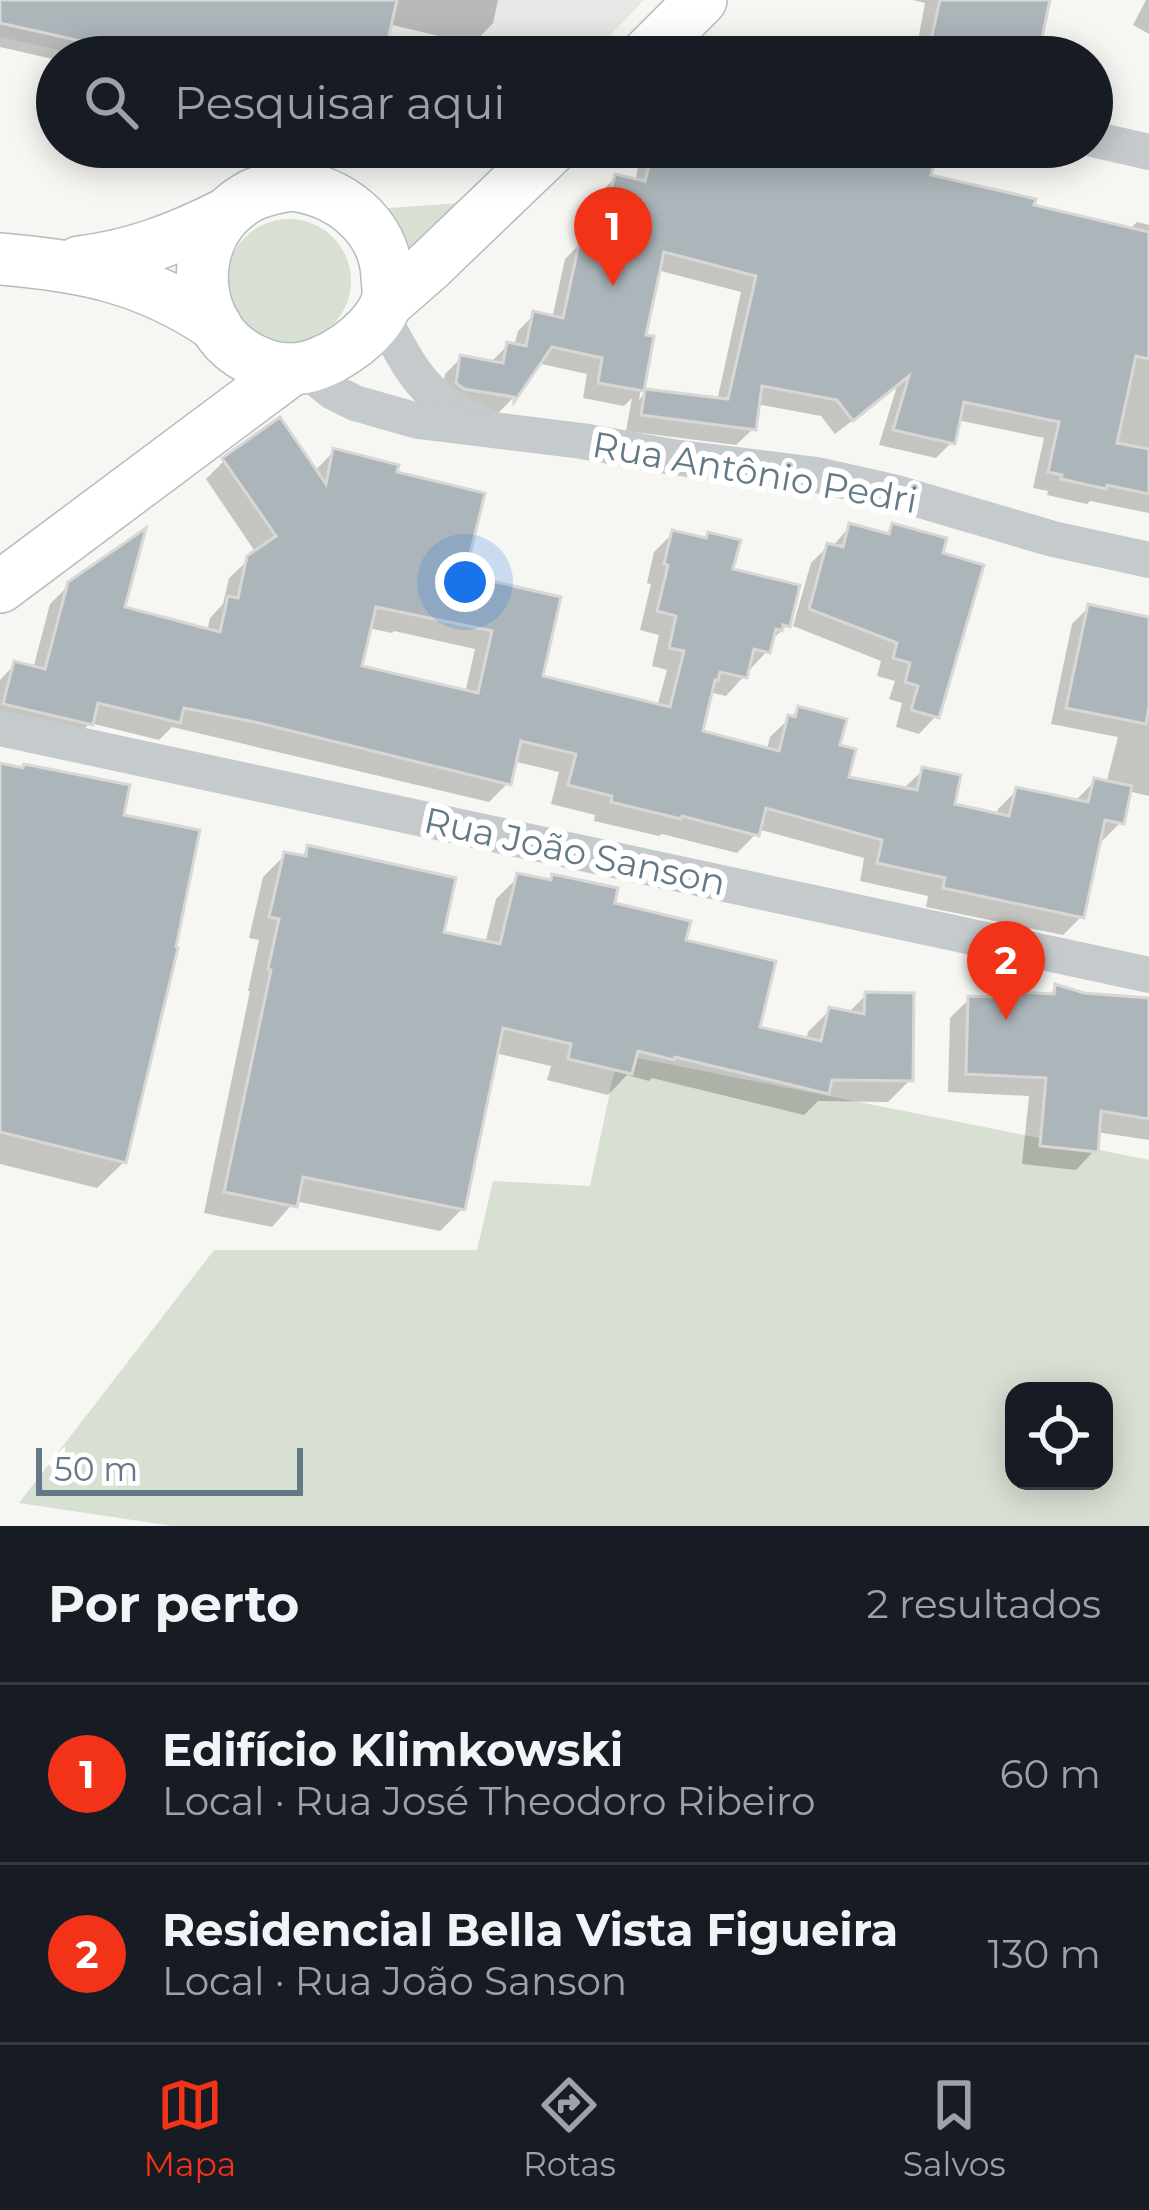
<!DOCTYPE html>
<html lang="pt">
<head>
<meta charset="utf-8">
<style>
  :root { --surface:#171b24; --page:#242831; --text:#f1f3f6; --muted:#9ea1a6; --line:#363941; --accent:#f23317 }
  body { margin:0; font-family:Montserrat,sans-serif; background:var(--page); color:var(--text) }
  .controls { position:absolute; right:36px; bottom:36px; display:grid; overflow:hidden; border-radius:24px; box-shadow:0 6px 30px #0003 }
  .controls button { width:108px; height:108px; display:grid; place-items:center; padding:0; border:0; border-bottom:3px solid var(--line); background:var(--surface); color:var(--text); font:60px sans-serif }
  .scale { position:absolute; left:36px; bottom:30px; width:267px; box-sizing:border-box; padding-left:12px; border:6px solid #637a86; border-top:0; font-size:33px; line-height:42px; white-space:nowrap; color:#637a86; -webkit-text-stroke:9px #fff; paint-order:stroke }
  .you { position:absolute; left:465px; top:582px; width:42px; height:42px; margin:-30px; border:9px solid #fff; border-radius:50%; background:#1a73e8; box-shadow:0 0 0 18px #1a73e833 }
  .badge { display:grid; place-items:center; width:78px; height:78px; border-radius:50%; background:var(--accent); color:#fff; font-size:39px; font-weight:700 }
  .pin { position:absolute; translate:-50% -99px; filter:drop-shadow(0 3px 6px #0008) }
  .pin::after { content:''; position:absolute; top:63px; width:42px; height:36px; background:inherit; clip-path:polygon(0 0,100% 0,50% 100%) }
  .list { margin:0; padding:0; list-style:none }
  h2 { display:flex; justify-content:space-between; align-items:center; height:156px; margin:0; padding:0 48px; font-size:51px }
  h2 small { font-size:39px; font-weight:400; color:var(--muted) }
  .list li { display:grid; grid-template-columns:78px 1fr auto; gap:36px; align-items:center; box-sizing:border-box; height:180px; padding:0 48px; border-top:3px solid var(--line) }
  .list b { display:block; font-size:45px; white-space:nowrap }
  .list p { margin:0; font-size:39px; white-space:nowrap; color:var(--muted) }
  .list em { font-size:39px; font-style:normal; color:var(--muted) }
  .icon { flex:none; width:66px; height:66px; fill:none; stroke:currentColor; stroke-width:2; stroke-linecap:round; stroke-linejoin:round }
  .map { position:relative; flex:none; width:1149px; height:1526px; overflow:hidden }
  .search { position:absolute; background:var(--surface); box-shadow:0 6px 30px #0003; left:36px; right:36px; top:36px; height:132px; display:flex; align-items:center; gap:30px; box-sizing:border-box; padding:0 42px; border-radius:66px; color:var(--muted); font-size:45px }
  .sheet { height:516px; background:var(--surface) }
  nav { display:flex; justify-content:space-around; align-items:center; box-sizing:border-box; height:168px; border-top:3px solid var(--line); background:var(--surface); font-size:33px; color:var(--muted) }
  nav a { display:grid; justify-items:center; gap:6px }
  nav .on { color:var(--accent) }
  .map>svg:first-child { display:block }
  .built { fill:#e7e8e6 }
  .green { fill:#d8dfd3; fill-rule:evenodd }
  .shadow { fill:#0003; fill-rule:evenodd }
  .building { fill:#acb6ba; stroke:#d8d7d5; stroke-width:3; fill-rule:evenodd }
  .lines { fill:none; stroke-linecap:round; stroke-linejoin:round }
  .secondary-casing { stroke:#b5bcbf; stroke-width:54 }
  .minor { stroke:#c5cacc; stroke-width:36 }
  .secondary { stroke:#fff; stroke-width:51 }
  .labels { text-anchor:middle; stroke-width:12; stroke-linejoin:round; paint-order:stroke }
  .street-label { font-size:36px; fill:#637a86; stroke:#fff }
</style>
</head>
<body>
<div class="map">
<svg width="1149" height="1526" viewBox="0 0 1149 1526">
  <rect width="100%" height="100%" fill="#f6f6f2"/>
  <!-- built -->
  <path class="built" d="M0,0H644L589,57H91L0,37Z"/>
  <!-- green -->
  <g class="green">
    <path d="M475,202L417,267L384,213L388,208Z"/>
    <circle cx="289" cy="281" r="62"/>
    <path d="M618,1054L1149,1160V1526H173L19,1503L214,1250H477L493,1181L590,1186ZM1014,1391H1104V1481H1014Z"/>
  </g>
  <!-- shadow -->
  <g class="shadow">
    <path d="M0,0H498L493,23L473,44L388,24L381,57H57V60L0,47Z"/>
    <path d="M913,0H1048L1035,57H915L925,3Z"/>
    <path d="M1146,0H1149V34L1133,25Z"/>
    <path d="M643,147H809L876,162L892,147H905L927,177L1031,208L1129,230L1137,222L1149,225V513L1090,501L1087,504L1047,495L1048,491L1033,488L1044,438L957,420L952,442L936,458L879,445L897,386L835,434L821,416L756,404L753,429L736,445L626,431L632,398L624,406L583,398L587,374L537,363L511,400L498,413L447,404L440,399L445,374L461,358L492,361L508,345L514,346L518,331L534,315L552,319L565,259L581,243L587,244L600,193L616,177L635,181ZM657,270L741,292L717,401L646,392L639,400L650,339L642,337Z"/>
    <path d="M334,451L393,474L462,577L539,678L657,707L667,670L652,666L659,635L640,630L651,584L647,583L654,552L673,533L703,540L709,535L729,571L787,625L769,643L767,651L726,696L709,692L699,733L767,750L770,737L799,709L836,747L845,779L902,790L923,770L952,806L996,816L998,809L1017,790L1076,800L1095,781L1106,784L1118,737L1051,724L1072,624L1089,607L1149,646V796L1128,791L1121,822L1102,841L1098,840L1082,916L1063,935L926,907L928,896L860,881L864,858L757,829L756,834L737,853L662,834L659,836L594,821L595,815L551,804L559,772L513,761L508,783L489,802L172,727L159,740L90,723L71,742L0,726V680L15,664L33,669L50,604L70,584L121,610L207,632L210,618L223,604L229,578L256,553L206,479L224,461L314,472ZM368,628L392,633L394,631L475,649L465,693L359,668Z"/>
    <path d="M850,526L883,536L893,526L939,556L936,716L919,734L896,727L902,703L889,699L895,681L877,676L881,661L793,626L811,563L828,546L832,547Z"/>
    <path d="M0,766L120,817L124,1162L97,1188L0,1164Z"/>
    <path d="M308,849L441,934L485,944L496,899L518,877L548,882L553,877L683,942L756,1029L806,1041L808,1032L830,1010L847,1014L866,995L910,1080L888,1102L818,1101L804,1115L652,1078L649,1081L627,1075L608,1095L547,1080L551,1066L495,1053L462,1209L440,1231L295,1201L272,1227L204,1213L250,991H248L259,940L249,938L263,877L285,855L299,858Z"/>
    <path d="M1056,988L1149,1009V1140L1096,1132L1095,1150L1076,1170L1022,1164L1029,1096L948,1092L950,1018L969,999L1047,996Z"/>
  </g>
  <!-- building -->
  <g class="building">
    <path d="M0,0H397L384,57H152L0,23Z"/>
    <path d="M940,0H1050L1038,57H927Z"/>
    <path d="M654,147H823L888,162L892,147H917L937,152L931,175L1036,199L1034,205L1149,232V359L1136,356L1117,443L1149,449V494L1107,485L1106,489L1061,479L1062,475L1048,472L1059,422L964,402L955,444L893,430L909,376L853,421L837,400L762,386L756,430L641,415L645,389L728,399L756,276L664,252L646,335L654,336L644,391L598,383L602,358L552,347L514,402V397L464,389L456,383L460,355L503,363L507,342L526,346L533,311L563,318L580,239L598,243L615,174L645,181Z"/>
    <path d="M280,417L326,484L333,448L399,465L397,472L485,493L465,575L561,597L543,676L670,707L684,651L669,648L676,616L657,611L668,565L664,564L672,530L706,538L708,532L741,540L733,569L800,585L790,627L783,625L782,631L776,629L770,653L754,649L747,678L720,672L718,680H715L703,731L779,751L788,715L795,717L798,706L847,719L840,745L856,749L849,777L917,790L922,767L961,775L955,804L1009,816L1016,787L1088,802L1094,778L1132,786L1124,824L1105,820L1084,918L943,888L945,878L877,863L882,840L766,808L759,836L682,816L681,819L611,802L612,796L568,785L576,754L521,741L511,785L259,723L184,708L180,723L98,703L93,725L3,704L14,661L45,669L68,582L146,528L125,607L220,632L228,596L238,598L247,556L276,536L222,458ZM376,607L492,631L478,693L362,666Z"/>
    <path d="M849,523L889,534L892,523L947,538L943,553L984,565L939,718L911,710L918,686L905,682L910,663L893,658L897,643L809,609L827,543L843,547Z"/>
    <path d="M1088,604L1149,617V706L1146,724L1066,708Z"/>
    <path d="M0,763L23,768L24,764L130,785L124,815L200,830L176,947L178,948L126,1163L0,1132Z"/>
    <path d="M307,845L456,878L444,932L500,944L517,873L551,880L552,874L618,888L615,903L691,921L686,940L776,961L760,1027L821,1041L829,1007L864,1014L865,992L914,993L913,1081L832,1080L829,1094L675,1057L674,1060L638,1051L632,1074L568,1059L571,1044L503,1028L465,1210L303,1177L297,1207L224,1192L271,970L268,969L279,919L269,917L284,852L306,856Z"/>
    <path d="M1055,984L1084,993L1149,998V1119L1101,1111L1098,1152L1040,1146L1046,1078L966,1074L968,996L994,997V994L1019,995V992L1054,994Z"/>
  </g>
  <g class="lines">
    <defs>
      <g id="secondary">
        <path d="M644,57L701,0"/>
        <path d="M290,185C338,190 385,224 387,277C388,286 389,296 386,304C374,335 325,369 292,369C266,370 235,354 220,333C189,290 199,226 247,198C260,190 275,188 290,185Z"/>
        <path d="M0,259C83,266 146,278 216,326"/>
        <path d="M79,262C132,256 178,238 226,214"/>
        <path d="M388,302L427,268L553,147"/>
        <path d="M0,587L292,369"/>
      </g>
    </defs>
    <!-- secondary casing -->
    <use href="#secondary" class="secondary-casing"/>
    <!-- minor -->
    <g class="minor">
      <path d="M657,44L716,57"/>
      <path d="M1092,139L1149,152"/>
      <path d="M380,314C411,367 419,395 478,422"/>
      <path d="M302,367L333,392L355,403L418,421L582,441L672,457L817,475L893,492L1053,539L1149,560"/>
      <path d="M0,728L1149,975"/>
    </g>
    <!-- secondary -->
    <use href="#secondary" class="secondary"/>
  </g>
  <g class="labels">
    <!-- street labels -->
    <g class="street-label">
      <text transform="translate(755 472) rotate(10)" y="13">Rua Antônio Pedri</text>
      <text transform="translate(575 851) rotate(12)" y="13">Rua João Sanson</text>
    </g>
  </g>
</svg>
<div class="controls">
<button><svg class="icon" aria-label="locate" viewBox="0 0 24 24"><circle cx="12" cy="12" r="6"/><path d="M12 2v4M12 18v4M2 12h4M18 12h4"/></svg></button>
</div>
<div class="scale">50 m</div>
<div class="you"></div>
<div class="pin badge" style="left:613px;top:286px">1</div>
<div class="pin badge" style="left:1006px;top:1020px">2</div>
<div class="search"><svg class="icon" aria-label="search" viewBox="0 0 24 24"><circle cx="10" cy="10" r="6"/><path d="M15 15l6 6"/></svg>Pesquisar aqui</div>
</div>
<section class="sheet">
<h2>Por perto<small>2 resultados</small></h2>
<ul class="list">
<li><span class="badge">1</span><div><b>Edifício Klimkowski</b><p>Local · Rua José Theodoro Ribeiro</p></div><em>60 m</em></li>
<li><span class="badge">2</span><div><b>Residencial Bella Vista Figueira</b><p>Local · Rua João Sanson</p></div><em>130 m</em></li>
</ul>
</section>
<nav>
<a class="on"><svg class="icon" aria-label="map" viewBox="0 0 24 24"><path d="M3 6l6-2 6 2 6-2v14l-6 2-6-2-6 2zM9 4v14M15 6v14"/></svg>Mapa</a>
<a><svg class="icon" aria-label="directions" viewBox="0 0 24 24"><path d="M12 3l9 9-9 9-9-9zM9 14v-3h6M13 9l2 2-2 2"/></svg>Rotas</a>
<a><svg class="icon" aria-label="saved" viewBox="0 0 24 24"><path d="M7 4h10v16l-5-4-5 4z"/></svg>Salvos</a>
</nav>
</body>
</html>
